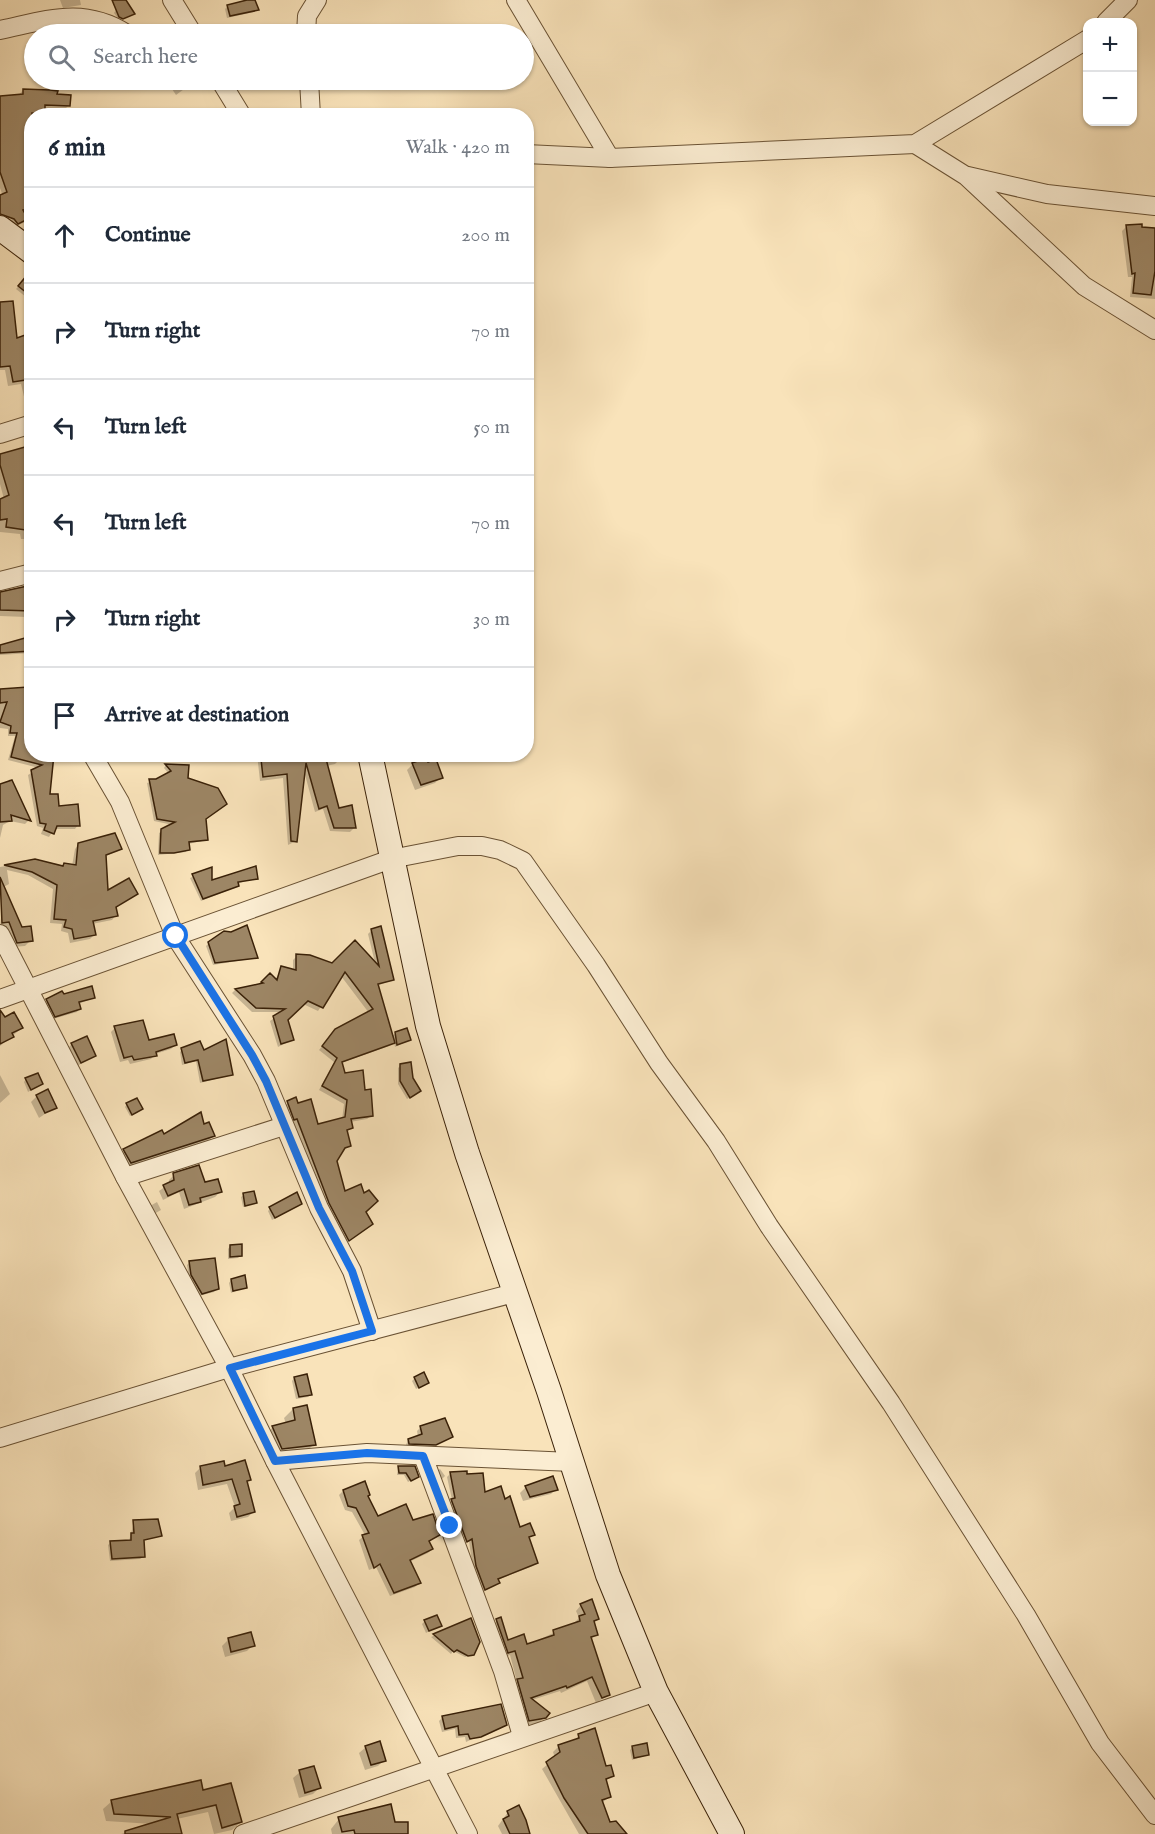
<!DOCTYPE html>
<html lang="en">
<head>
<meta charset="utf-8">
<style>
  :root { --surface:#fff; --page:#f6f6f7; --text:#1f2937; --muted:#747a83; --line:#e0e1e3 }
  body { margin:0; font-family:"IM FELL English",serif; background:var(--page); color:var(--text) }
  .controls { position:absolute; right:18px; top:18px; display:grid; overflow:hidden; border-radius:12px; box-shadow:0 2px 4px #0004 }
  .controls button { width:54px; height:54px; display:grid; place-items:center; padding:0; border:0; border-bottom:2px solid var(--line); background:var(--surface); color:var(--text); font:30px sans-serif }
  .stop { position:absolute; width:18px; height:18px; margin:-14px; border:4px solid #1a73e8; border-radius:50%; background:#fff }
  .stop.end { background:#1a73e8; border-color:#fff; box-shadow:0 2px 6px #0008 }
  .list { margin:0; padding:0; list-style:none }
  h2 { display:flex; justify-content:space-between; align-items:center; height:78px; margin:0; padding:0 24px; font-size:26px }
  h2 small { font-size:20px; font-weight:400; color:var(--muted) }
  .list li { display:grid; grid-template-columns:39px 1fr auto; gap:18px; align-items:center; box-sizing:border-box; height:96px; padding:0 24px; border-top:2px solid var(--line) }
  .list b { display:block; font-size:22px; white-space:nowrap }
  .list em { font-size:20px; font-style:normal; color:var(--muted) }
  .icon { flex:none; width:33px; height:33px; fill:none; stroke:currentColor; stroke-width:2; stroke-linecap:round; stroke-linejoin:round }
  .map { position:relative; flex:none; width:1155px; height:1834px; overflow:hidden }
  .search { position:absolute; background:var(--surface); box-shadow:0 2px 4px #0004; left:24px; top:24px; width:510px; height:66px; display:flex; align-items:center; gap:15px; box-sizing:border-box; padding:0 21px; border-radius:33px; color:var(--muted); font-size:22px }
  .panel { position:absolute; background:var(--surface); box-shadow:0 2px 4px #0004; left:24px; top:108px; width:510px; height:654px; border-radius:24px }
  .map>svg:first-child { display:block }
  .shadow { fill:#0003 }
  .building { fill:#9d8665; stroke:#3a2108; stroke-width:1.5 }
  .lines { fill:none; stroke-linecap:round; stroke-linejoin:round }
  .minor-casing { stroke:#6a5234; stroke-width:20 }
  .secondary-casing { stroke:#3a2108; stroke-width:26 }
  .minor { stroke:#fbedd2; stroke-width:18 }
  .secondary { stroke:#fbedd2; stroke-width:24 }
  .route { stroke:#1a73e8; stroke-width:8 }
</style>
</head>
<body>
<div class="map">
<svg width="1155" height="1834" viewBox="0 0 1155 1834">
  <rect width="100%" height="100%" fill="#f9e3ba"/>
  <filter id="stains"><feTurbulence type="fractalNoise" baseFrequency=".00333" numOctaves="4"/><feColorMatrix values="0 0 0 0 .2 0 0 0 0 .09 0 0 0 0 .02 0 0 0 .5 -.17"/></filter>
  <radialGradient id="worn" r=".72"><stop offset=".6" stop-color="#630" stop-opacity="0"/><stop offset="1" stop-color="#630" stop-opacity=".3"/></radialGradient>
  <!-- shadow -->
  <g class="shadow">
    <path d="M60,0H80L81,5L63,8Z"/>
    <path d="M254,0L257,10L254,12L227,18L225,9L228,6Z"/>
    <path d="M116,10L127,17L120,21L114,13Z"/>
    <path d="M166,80H194L195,81L176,95Z"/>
    <path d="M23,90L56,96L69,105L64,110H47V116H32V219L14,227L0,188V98L18,96Z"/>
    <path d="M1126,227L1155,230V299L1130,297L1132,277H1128L1122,231Z"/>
    <path d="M26,278L32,292L26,297L16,289Z"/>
    <path d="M0,304L16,339L32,335V403L26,405L21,384L8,386L5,370H0Z"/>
    <path d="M32,445V539H21L20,534L0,532V500L4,499L0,484V455Z"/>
    <path d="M32,585V611L26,617L0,616V594Z"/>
    <path d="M32,638L31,653L0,655V647Z"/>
    <path d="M0,691L32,714V754H55L49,796L78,825L75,829H54L49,837L41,834L43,828L37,826L28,775L39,768L8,760L15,736H8V729L0,728Z"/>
    <path d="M257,754H338L339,760L335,764L326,766L338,809L354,828L350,832L330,831L323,809L315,812L304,771L296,841L288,845L283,778L260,781Z"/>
    <path d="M413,764L441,777L435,783L415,790L407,770Z"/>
    <path d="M166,765L187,767L186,779L205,819L207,840L188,844L186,852L158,855L159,833L173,825L154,821L147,783L169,774L164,768Z"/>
    <path d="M10,779L29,820L25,824L10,821L3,825L0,838V793Z"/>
    <path d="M79,844L121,849L104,857L106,893L136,894L114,908L116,915L112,920L92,924L94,935L90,939L70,943L68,933L61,931L62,924L50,923L53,889L28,875L7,870L9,884L0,889V867L35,861L62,867L64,864L72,866L75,849Z"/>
    <path d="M210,869L211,882L256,878L237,884L234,888L201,901L190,878Z"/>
    <path d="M2,909L31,940L25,946L12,947L0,928Z"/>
    <path d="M372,930L392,980L377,986L391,1037L396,1033L410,1040L395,1047L394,1042L389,1046L341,1063L343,1075L364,1091L371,1116L367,1119L350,1122L352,1128L346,1132L349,1146L342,1151L336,1161L344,1193L365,1212L368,1227L345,1243L326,1207L293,1122H291L284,1106L295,1099L317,1126L342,1120L344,1104L319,1090L334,1062L319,1050L332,1035L369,1013L341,976L318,1011L303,1004L286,1020L292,1040L278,1047L270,1021L283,1012H252L232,993L235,990L260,986L270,975L275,980L282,968L293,971V960L297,956L333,965L375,963L368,934Z"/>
    <path d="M209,943L256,958L213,965L206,946Z"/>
    <path d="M63,996L94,998L78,1004L79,1009L77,1012L53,1019L44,1003Z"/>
    <path d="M0,1017L22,1028L0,1046Z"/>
    <path d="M115,1028L148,1042L175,1045L171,1049L155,1054L151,1059L130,1064L128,1060L120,1062L111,1032Z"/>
    <path d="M72,1044L95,1055L74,1068L66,1050Z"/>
    <path d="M182,1050L204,1052L231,1075L200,1083L196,1061L182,1065L180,1052Z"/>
    <path d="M400,1066L416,1093L407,1099L398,1084V1068Z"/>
    <path d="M0,1075L10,1094L0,1103Z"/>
    <path d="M26,1079L41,1084L28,1092L24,1082Z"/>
    <path d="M37,1096L55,1107L39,1118L31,1102Z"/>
    <path d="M127,1104L141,1109L130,1116L125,1107Z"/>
    <path d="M203,1126L213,1136L208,1141L126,1167L120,1156L124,1151L164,1136Z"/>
    <path d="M174,1175L204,1184L220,1192L215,1197L184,1209L179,1192L163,1200L159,1191L169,1184V1180Z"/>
    <path d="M244,1195L256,1202L243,1207L241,1197Z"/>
    <path d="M157,1202L161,1210L154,1214L150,1206Z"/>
    <path d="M298,1206L272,1220L268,1211L270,1209Z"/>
    <path d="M230,1246L241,1255L238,1258L228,1259V1249Z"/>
    <path d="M190,1262L217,1289L214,1292L199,1296L189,1278L187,1265Z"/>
    <path d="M231,1280L245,1287L231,1293L229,1283Z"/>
    <path d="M294,1378L311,1394L308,1397L296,1399L292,1381Z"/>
    <path d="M415,1378L427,1383L416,1389L412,1381Z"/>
    <path d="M293,1409L313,1445L304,1454L273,1457L264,1436L273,1427L286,1424L284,1418Z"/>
    <path d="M421,1427L451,1436L430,1448L405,1447L408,1440L418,1437L417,1431Z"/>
    <path d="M398,1467L417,1477L408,1482L404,1475H397Z"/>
    <path d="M200,1468H223L250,1479L246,1483L254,1511L248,1517L231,1521L229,1513L235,1507L227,1484L198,1490L195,1473Z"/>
    <path d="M440,1469L445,1476L442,1479L437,1471Z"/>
    <path d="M451,1473L482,1474L484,1494L519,1529L533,1535L528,1539L536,1562L533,1566L497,1580L498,1583L495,1586L481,1593L473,1570L469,1541L463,1544L448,1504L452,1500L447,1477Z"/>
    <path d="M552,1478L556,1489L551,1494L523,1501L520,1493L525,1488Z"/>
    <path d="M343,1491L366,1497L378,1518L412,1522L439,1535L428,1542L432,1549L428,1553L409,1562L419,1583L415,1587L390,1596L376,1567L369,1570L359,1540L365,1535L352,1512L345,1510L339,1495Z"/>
    <path d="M134,1522L160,1535L142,1541L143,1557L140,1559L110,1561L108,1545L111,1542L129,1541Z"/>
    <path d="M581,1605L597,1619L593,1623L596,1634L590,1641L608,1695L596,1703L587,1681L561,1693L560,1691L532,1700L548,1713L539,1723L524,1726L512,1686L517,1682L510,1655L503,1658L491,1626L497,1621L507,1642L526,1646L574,1623L579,1618L576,1611Z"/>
    <path d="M470,1620L471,1655L465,1657L453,1651L451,1654L431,1637Z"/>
    <path d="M425,1621L440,1625L426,1633L422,1624Z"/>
    <path d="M250,1634L253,1645L247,1651L225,1657L222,1646L228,1640Z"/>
    <path d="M443,1717L505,1724L466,1742L465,1737L456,1738L455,1729L442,1732L439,1721Z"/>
    <path d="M579,1736L612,1775L605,1782L609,1797L602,1803L609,1823L625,1834H579L542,1769L555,1758L553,1752L559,1746L572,1742Z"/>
    <path d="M366,1747L384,1760L378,1766L365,1770L359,1753Z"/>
    <path d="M633,1747L647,1755L632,1760L630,1750Z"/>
    <path d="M300,1772L319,1788L313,1794L299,1798L293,1778Z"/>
    <path d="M202,1792L241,1822L232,1830L214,1834L208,1812L177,1819L180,1834H121L152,1824L106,1821L103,1809L112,1801Z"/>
    <path d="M508,1812L529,1834H502L498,1826Z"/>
    <path d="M339,1819L394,1824L407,1834H332L331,1829Z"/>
  </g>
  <!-- building -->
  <g class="building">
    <path d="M112,0H126L135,14L123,19L119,17Z"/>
    <path d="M247,0H255L259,10L230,16L227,5Z"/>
    <path d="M23,89L50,90L58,91L57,94L71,95L70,106L45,105V114L32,113V208L23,210L28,219L18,224L14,219L0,214V195L7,192L0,172V96L23,94Z"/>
    <path d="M1142,224V227L1155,228V271L1151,295L1133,293L1135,273L1132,274L1126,225Z"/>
    <path d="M32,269V297L18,286Z"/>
    <path d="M13,301L17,338L28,334L32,347V379L13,382L10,366L0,367V302Z"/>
    <path d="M32,445V492L25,493L32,514V531L6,527L7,519L0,520V499L9,495L0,465V454Z"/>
    <path d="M32,585V611L0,610V592Z"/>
    <path d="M32,636V651L0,653V645Z"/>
    <path d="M28,687L32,754H54L50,794H58L59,806L78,804L80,826H57L54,834L44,830L46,824L40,823L31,770L42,765L11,757L17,733H10L11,726L0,722L7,702L0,703V689Z"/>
    <path d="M325,755L339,808L352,805L356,828H334L327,806L319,809L306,763L297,842L291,841L287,774L263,777L261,759Z"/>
    <path d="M426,758L428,762L436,759L443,778L421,785L412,763Z"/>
    <path d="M165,764L189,765L188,778L218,788L227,804L206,819L208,840L189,842L190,850L174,853H160L161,829L175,822L157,819L149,779H156L171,771Z"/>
    <path d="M12,780L31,821L11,815L12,821L0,822V784Z"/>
    <path d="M115,833L122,849L106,855L108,890L129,878L138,894L116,907L118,916L93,921L96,935L74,939L72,929L64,927L66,920L54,919L57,885L32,872L4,865L35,859L63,866L64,863L76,865L78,843Z"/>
    <path d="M256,866L258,879L238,882L239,886L203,899L192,874L212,867V880Z"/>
    <path d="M0,877L22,927L31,926L33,941L17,943L9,922L2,923Z"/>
    <path d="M247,925L258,958L215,963L208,942L224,931L231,932Z"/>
    <path d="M381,926L394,980L378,984L395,1043L342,1062L345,1073L363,1070L365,1090L371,1089L373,1116L351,1119L353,1128L347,1130L351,1146L345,1148L337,1161L345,1191L361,1184L364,1193L369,1190L378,1201L366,1212L373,1224L349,1241L329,1203L297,1119L294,1120L287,1101L296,1097L298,1103L311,1099L318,1124L345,1117L347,1100L322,1086L337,1058L322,1046L335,1029L373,1009L345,972L323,1008L308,1001L288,1020L294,1040L281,1044L273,1016L285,1009L256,1008L235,989L263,983L261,982L270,973L277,980L281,966L296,970V954L310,955L332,963L355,940L379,966L371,929Z"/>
    <path d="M92,986L95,998L79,1002L81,1009L55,1017L46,999L62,991L64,994Z"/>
    <path d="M0,1010L5,1017L14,1012L23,1028L12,1033L14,1037L0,1044Z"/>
    <path d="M143,1020L149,1040L174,1034L177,1045L156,1052L157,1056L134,1060L132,1056L124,1058L114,1026Z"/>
    <path d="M407,1028L411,1040L397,1045L395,1032Z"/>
    <path d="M87,1036L96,1056L81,1063L71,1043Z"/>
    <path d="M226,1039L233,1075L203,1081L198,1060L185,1063L181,1048L200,1041L204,1050Z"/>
    <path d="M411,1062L413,1078L421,1091L410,1098L400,1081V1064Z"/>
    <path d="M38,1073L43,1084L31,1090L25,1078Z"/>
    <path d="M48,1089L57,1108L45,1113L36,1095Z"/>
    <path d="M137,1098L143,1109L132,1115L126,1103Z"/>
    <path d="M201,1112L204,1124L209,1122L215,1136L131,1163L123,1149L162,1130L164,1134Z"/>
    <path d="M199,1165L205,1182L218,1179L222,1192L200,1198L201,1202L189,1205L184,1189L168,1196L163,1185L174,1180L173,1173Z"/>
    <path d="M254,1191L257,1203L245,1206L243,1193Z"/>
    <path d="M297,1192L302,1204L275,1218L269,1207Z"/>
    <path d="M242,1244V1256L230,1257V1245Z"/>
    <path d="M215,1258L219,1289L202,1294L191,1275L189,1261Z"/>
    <path d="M245,1275L247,1288L233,1291L231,1279Z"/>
    <path d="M424,1372L429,1383L419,1388L414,1377Z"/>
    <path d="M307,1374L312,1395L299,1397L294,1377Z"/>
    <path d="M307,1405L316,1445L282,1449L272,1426L295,1420L293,1408Z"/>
    <path d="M445,1418L453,1437L436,1445L409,1444L408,1439L422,1434L420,1426Z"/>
    <path d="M245,1460L251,1480L247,1481L255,1512L237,1517L234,1506L240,1504L232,1479L203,1485L200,1466L224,1461L225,1466Z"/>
    <path d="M398,1466H415L419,1477L411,1481L406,1473H399Z"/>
    <path d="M467,1471V1474L483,1473L485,1492L501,1486L505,1499L510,1496L520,1527L530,1523L535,1535L529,1537L538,1563L498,1579L500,1583L485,1590L476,1566L472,1539L467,1542L451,1499L455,1498L450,1472Z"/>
    <path d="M553,1476L558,1490L530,1497L525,1486Z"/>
    <path d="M365,1481L370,1495L368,1496L378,1516L406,1504L413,1520L433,1514L440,1535L429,1541L433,1549L410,1560L421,1583L394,1593L380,1564L374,1568L362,1535L369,1533L356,1508L348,1506L343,1490Z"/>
    <path d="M158,1519L162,1536L144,1540L145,1557L112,1559L110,1541L131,1540V1533H134L133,1520Z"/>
    <path d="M592,1599L599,1619L594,1621L598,1635L591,1637L610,1695L602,1698L592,1677L567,1688L566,1686L531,1698L550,1713L546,1718L529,1721L517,1679L523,1678L515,1651L508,1653L496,1619L501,1617L508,1640L524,1634L527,1644L554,1635L553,1630L580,1621L579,1616L585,1614L580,1604Z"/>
    <path d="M437,1615L442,1626L429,1631L424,1620Z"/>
    <path d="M471,1618L480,1642L474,1655L468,1656L457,1650L454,1652L433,1634Z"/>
    <path d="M251,1632L255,1646L231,1652L228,1638Z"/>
    <path d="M501,1704L507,1725L481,1737L470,1739L468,1734L459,1735L458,1726L445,1729L442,1716Z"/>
    <path d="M595,1728L606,1766L611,1765L614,1776L606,1779L611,1797L602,1800L610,1822L616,1821L627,1834H588L564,1798L546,1762L560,1752L558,1745L579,1738L578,1734Z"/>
    <path d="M380,1741L386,1761L371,1765L365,1746Z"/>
    <path d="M647,1743L649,1755L634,1758L632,1746Z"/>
    <path d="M314,1766L321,1788L305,1793L299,1770Z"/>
    <path d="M201,1780L203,1790L231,1783L242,1822L222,1828L216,1805L177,1814L182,1834H125V1831L171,1817L114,1814L111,1800Z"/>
    <path d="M391,1804L395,1822H408V1834H355L354,1830L342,1832L338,1817Z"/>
    <path d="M519,1805L526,1820L530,1834H510L503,1819L509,1816L507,1811Z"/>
  </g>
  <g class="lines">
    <defs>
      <g id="minor">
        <path d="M172,0L193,34"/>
        <path d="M516,0L610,158"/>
        <path d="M1106,22L1128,0"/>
        <path d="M0,30C48,20 83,6 127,34"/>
        <path d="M306,34L307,16L317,0"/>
        <path d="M220,80L242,116"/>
        <path d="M309,80L311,116"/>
        <path d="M915,144L966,176L1084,286L1155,330"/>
        <path d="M526,154L610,158L915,144L1088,39"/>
        <path d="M968,176L1047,194L1155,206"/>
        <path d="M0,434L32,424"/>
        <path d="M0,581L32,573"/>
        <path d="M92,754L120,802L175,936L252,1055L266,1081L319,1208L352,1271L372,1331"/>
        <path d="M0,934L125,1177L229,1368L275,1461L468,1834"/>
        <path d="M0,999L391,859L458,846H482L500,850L523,861L596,965L659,1063L716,1141L769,1226L891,1403L1026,1615L1100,1743L1155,1815"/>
        <path d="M125,1177L284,1126"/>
        <path d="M0,1438L229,1368L514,1293"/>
        <path d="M423,1456L503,1671L522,1736"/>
        <path d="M275,1461L367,1453L572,1462"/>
        <path d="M243,1834L656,1692"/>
      </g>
      <g id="secondary">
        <path d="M0,228L32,252"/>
        <path d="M370,754L428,1026L467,1153L549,1391L608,1575L656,1692L732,1834"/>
      </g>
    </defs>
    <!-- minor casing -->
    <use href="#minor" class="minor-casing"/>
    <!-- secondary casing -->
    <use href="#secondary" class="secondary-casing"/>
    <!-- minor -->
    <use href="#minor" class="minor"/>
    <!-- secondary -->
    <use href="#secondary" class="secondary"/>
  </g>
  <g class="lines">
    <!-- route -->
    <path class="route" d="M176,936L252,1055L266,1081L319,1208L352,1271L372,1331L230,1368L275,1461L367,1453L423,1456L450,1526"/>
  </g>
  <rect width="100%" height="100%" filter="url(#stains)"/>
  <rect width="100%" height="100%" fill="url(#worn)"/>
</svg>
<div class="controls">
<button>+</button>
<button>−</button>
</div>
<div class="stop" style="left:176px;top:936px"></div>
<div class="stop end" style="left:450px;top:1526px"></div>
<div class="search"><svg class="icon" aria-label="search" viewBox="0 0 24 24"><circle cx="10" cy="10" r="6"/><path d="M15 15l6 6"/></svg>Search here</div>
<section class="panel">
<h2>6 min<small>Walk · 420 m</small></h2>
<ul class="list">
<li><svg class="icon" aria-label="ahead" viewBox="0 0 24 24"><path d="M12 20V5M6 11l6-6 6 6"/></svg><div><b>Continue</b></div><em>200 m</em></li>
<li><svg class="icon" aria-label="right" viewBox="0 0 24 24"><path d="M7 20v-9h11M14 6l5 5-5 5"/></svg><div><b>Turn right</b></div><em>70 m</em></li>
<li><svg class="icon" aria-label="left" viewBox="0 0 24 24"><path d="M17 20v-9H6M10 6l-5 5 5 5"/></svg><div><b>Turn left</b></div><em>50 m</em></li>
<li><svg class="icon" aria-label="left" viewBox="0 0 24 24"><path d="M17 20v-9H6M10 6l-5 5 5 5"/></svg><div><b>Turn left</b></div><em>70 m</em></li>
<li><svg class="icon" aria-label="right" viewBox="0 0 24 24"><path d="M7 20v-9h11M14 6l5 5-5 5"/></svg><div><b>Turn right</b></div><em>30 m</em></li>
<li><svg class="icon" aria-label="arrive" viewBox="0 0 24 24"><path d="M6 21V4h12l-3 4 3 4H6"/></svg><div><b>Arrive at destination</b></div></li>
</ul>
</section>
</div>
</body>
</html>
